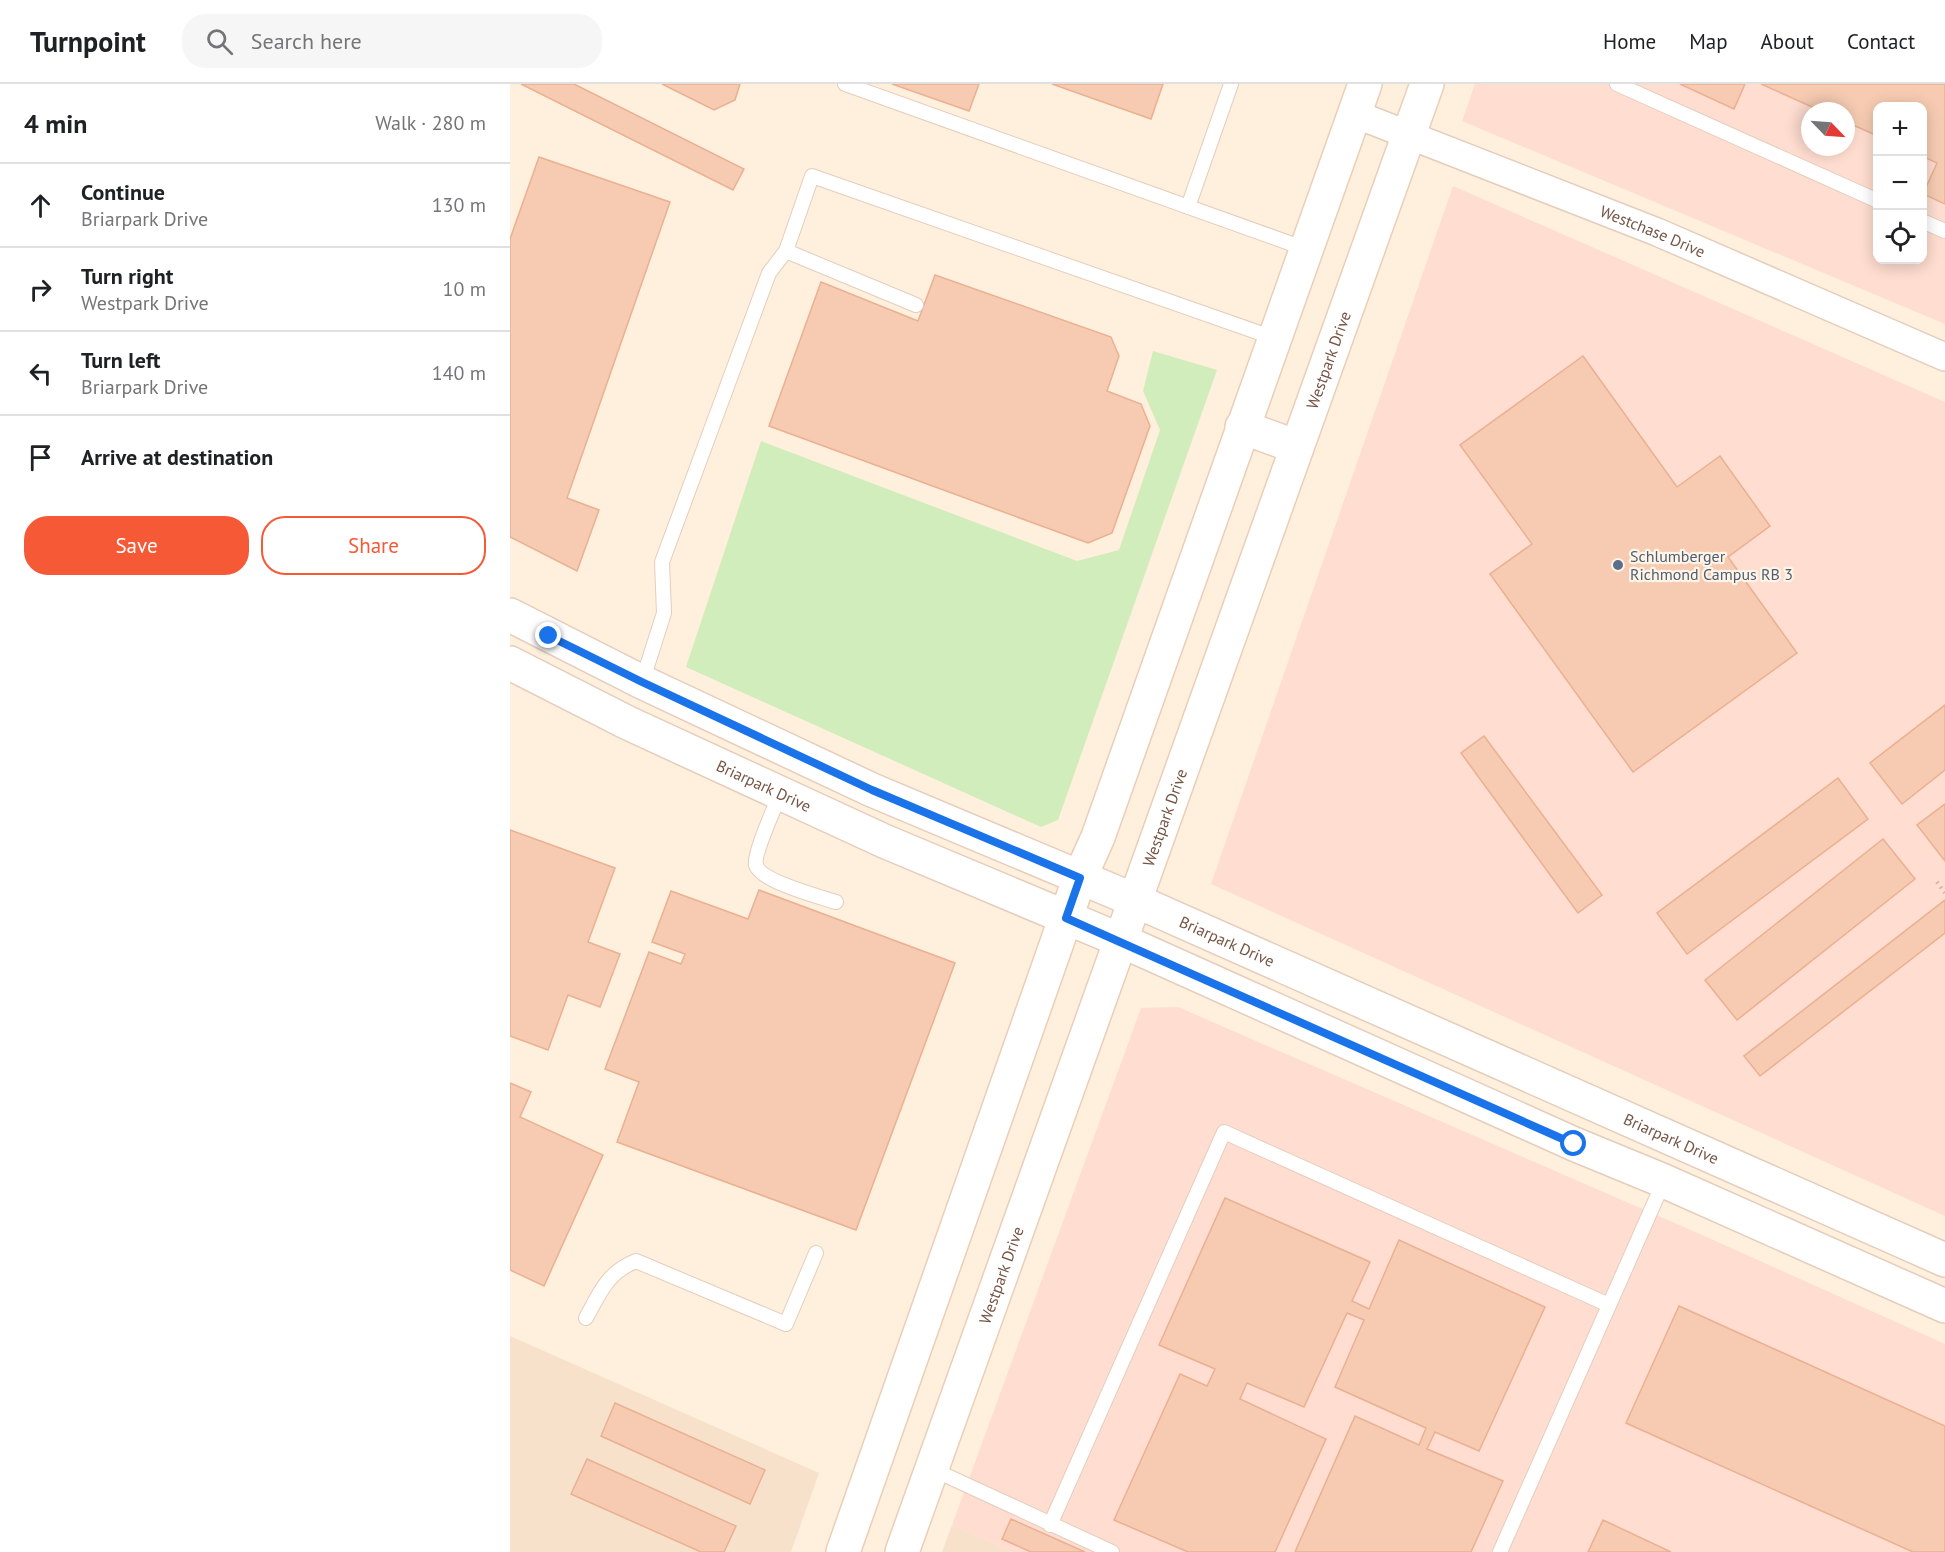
<!DOCTYPE html>
<html lang="en">
<head>
<meta charset="utf-8">
<style>
  :root { --surface:#fff; --page:#f6f6f6; --text:#202124; --muted:#757577; --line:#e0e0e0; --accent:#f55935 }
  body { margin:0; font-family:"PT Sans",sans-serif; background:var(--page); color:var(--text) }
  .controls { position:absolute; right:18px; top:18px; display:grid; overflow:hidden; border-radius:12px; box-shadow:0 3px 15px #0003 }
  .controls button { width:54px; height:54px; display:grid; place-items:center; padding:0; border:0; border-bottom:2px solid var(--line); background:var(--surface); color:var(--text); font:30px sans-serif }
  .compass { position:absolute; left:1291px; top:18px; width:54px; height:54px; border-radius:50%; background:var(--surface); box-shadow:0 3px 15px #0003; rotate:115deg }
  .stop { position:absolute; width:18px; height:18px; margin:-14px; border:4px solid #1a73e8; border-radius:50%; background:#fff }
  .stop.end { background:#1a73e8; border-color:#fff; box-shadow:0 2px 6px #0008 }
  .list { margin:0; padding:0; list-style:none }
  h2 { display:flex; justify-content:space-between; align-items:center; height:78px; margin:0; padding:0 24px; font-size:26px }
  h2 small { font-size:20px; font-weight:400; color:var(--muted) }
  .list li { display:grid; grid-template-columns:39px 1fr auto; gap:18px; align-items:center; box-sizing:border-box; height:84px; padding:0 24px; border-top:2px solid var(--line) }
  .list b { display:block; font-size:22px; white-space:nowrap }
  .list p { margin:0; font-size:20px; white-space:nowrap; color:var(--muted) }
  .list em { font-size:20px; font-style:normal; color:var(--muted) }
  .actions { display:flex; gap:12px; padding:18px 24px }
  .actions a { flex:1; padding:14px 0; border:2px solid var(--accent); border-radius:24px; text-align:center; font-size:21px; color:var(--accent) }
  .actions .main { background:var(--accent); color:#fff }
  .icon { flex:none; width:33px; height:33px; fill:none; stroke:currentColor; stroke-width:2; stroke-linecap:round; stroke-linejoin:round }
  .map { position:relative; flex:none; width:1435px; height:1468px; overflow:hidden }
  header { display:flex; align-items:center; gap:36px; box-sizing:border-box; height:84px; padding:0 30px; background:var(--surface); border-bottom:2px solid var(--line) }
  header strong { font-size:28px }
  nav { display:flex; gap:33px; margin-inline-start:auto; font-size:21px }
  .search { width:420px; height:54px; background:var(--page); display:flex; align-items:center; gap:15px; box-sizing:border-box; padding:0 21px; border-radius:24px; color:var(--muted); font-size:22px }
  main { display:flex }
  aside { flex:1; background:var(--surface) }
  .map>svg:first-child { display:block }
  .residential { fill:#f7e1cb }
  .commercial { fill:#ffddd0; fill-rule:evenodd }
  .green { fill:#d1edbb }
  .building { fill:#f6cbb2; stroke:#eab091; stroke-width:1.5 }
  .lines { fill:none; stroke-linecap:round; stroke-linejoin:round }
  .service-casing { stroke:#e5cdbc; stroke-width:16 }
  .minor-casing { stroke:#e5cdbc; stroke-width:30 }
  .tertiary-casing { stroke:#e5cdbc; stroke-width:36 }
  .secondary-casing { stroke:#eaceb8; stroke-width:36 }
  .path { stroke:#dbae96; stroke-width:4; stroke-dasharray:1.5 4.5; stroke-linecap:butt }
  .service { stroke:#fff; stroke-width:14 }
  .minor { stroke:#fff; stroke-width:27 }
  .tertiary { stroke:#fff; stroke-width:33 }
  .secondary { stroke:#fff; stroke-width:33 }
  .route { stroke:#1a73e8; stroke-width:8 }
  .service-dot { fill:#5c6f8a; stroke:#fff4e5; stroke-width:2 }
  .labels { text-anchor:middle; stroke-width:4.5; stroke-linejoin:round; paint-order:stroke }
  .street-label { font-size:16px; fill:#765444; stroke:#fff4e5 }
  .service-label { font-size:16px; fill:#4e5e75; stroke:#fff4e5; text-anchor:start }
</style>
</head>
<body>
<header>
<strong>Turnpoint</strong>
<div class="search"><svg class="icon" aria-label="search" viewBox="0 0 24 24"><circle cx="10" cy="10" r="6"/><path d="M15 15l6 6"/></svg>Search here</div>
<nav><a>Home</a><a>Map</a><a>About</a><a>Contact</a></nav>
</header>
<main>
<aside>
<h2>4 min<small>Walk · 280 m</small></h2>
<ul class="list">
<li><svg class="icon" aria-label="ahead" viewBox="0 0 24 24"><path d="M12 20V5M6 11l6-6 6 6"/></svg><div><b>Continue</b><p>Briarpark Drive</p></div><em>130 m</em></li>
<li><svg class="icon" aria-label="right" viewBox="0 0 24 24"><path d="M7 20v-9h11M14 6l5 5-5 5"/></svg><div><b>Turn right</b><p>Westpark Drive</p></div><em>10 m</em></li>
<li><svg class="icon" aria-label="left" viewBox="0 0 24 24"><path d="M17 20v-9H6M10 6l-5 5 5 5"/></svg><div><b>Turn left</b><p>Briarpark Drive</p></div><em>140 m</em></li>
<li><svg class="icon" aria-label="arrive" viewBox="0 0 24 24"><path d="M6 21V4h12l-3 4 3 4H6"/></svg><div><b>Arrive at destination</b></div></li>
</ul>
<div class="actions"><a class="main">Save</a><a>Share</a></div>
</aside>
<div class="map">
<svg width="1435" height="1468" viewBox="0 0 1435 1468">
  <rect width="100%" height="100%" fill="#fef0dd"/>
  <!-- residential -->
  <g class="residential">
    <path d="M0,1252L309,1389L281,1468H0Z"/>
    <path d="M442,1441L502,1468H432Z"/>
  </g>
  <!-- commercial -->
  <g class="commercial">
    <path d="M965,0H1435V240L952,37ZM1368,22H1412V176H1368ZM1300,27H1336V63H1300Z"/>
    <path d="M943,102L1435,318V1132L701,800Z"/>
    <path d="M668,923L1190,1150L1435,1260V1468H502L442,1441L631,924Z"/>
  </g>
  <!-- green -->
  <path class="green" d="M643,267L707,286L548,736L531,743L176,583L251,357L567,477L609,466L650,346L633,307Z"/>
  <!-- building -->
  <g class="building">
    <path d="M11,0H64L234,85L223,106Z"/>
    <path d="M152,0H230L225,16L204,26Z"/>
    <path d="M382,0H469L459,27Z"/>
    <path d="M542,0H653L641,35Z"/>
    <path d="M1170,0H1235L1224,25Z"/>
    <path d="M1251,0H1435V120L1413,110L1427,79L1412,72V22H1368V52L1336,38V27H1311Z"/>
    <path d="M29,73L160,118L57,414L89,426L67,487L0,453V155Z"/>
    <path d="M425,191L601,253L609,272L597,307L631,320L640,342L602,449L578,459L259,342L311,198L408,237Z"/>
    <path d="M1073,272L1167,403L1210,372L1260,442L1218,473L1287,569L1123,688L980,490L1022,460L950,361Z"/>
    <path d="M1435,621V686L1392,720L1360,679Z"/>
    <path d="M974,652L1092,811L1068,829L951,669Z"/>
    <path d="M1328,694L1358,735L1177,870L1147,829Z"/>
    <path d="M1435,720V777L1407,741Z"/>
    <path d="M0,746L105,784L78,858L110,870L90,923L58,911L38,966L0,952Z"/>
    <path d="M1373,755L1405,795L1227,936L1195,896Z"/>
    <path d="M249,806L445,879L346,1146L107,1058L129,998L95,985L139,868L171,880L175,870L142,858L161,807L238,835Z"/>
    <path d="M1435,816V849L1250,992L1234,972Z"/>
    <path d="M0,999L21,1008L10,1033L93,1071L34,1202L0,1186Z"/>
    <path d="M715,1114L860,1178L842,1217L859,1225L889,1156L1035,1223L969,1367L925,1348L917,1365L993,1397L961,1468H785L845,1332L909,1361L916,1344L825,1303L854,1236L837,1229L794,1323L737,1299L730,1315L816,1355L765,1468H678L604,1436L670,1290L697,1302L705,1285L649,1261Z"/>
    <path d="M1169,1222L1435,1342V1468H1403L1116,1339Z"/>
    <path d="M105,1319L255,1386L240,1420L91,1352Z"/>
    <path d="M77,1375L226,1442L214,1468H191L61,1410Z"/>
    <path d="M501,1435L575,1468H521L492,1455Z"/>
    <path d="M1093,1436L1161,1468H1078Z"/>
  </g>
  <g class="lines">
    <defs>
      <g id="service">
        <path d="M335,0L796,165"/>
        <path d="M1107,0L1368,117"/>
        <path d="M678,123L721,0"/>
        <path d="M1412,137L1435,147"/>
        <path d="M276,167L406,221"/>
        <path d="M132,598L154,529L152,478L259,189L276,167L302,92L764,254"/>
        <path d="M270,710C265,723 243,771 246,781C250,797 310,813 326,818"/>
        <path d="M76,1234C90,1208 98,1188 126,1177L276,1240L306,1169"/>
        <path d="M422,1385L602,1468"/>
        <path d="M540,1441L714,1048L1099,1221"/>
        <path d="M990,1468L1154,1097"/>
      </g>
      <g id="minor">
        <path id="s1" d="M845,30L1147,148L1435,273"/>
      </g>
      <g id="tertiary">
        <path id="s2" d="M0,531L132,598L362,706L624,816L1435,1176"/>
        <path id="s3" d="M0,579L118,639L374,757L610,856L1064,1060L1154,1097L1435,1222"/>
      </g>
      <g id="secondary">
        <path d="M732,343L787,363"/>
        <path d="M333,1468L570,793L588,753L855,0"/>
        <path id="s4" d="M392,1468L917,0"/>
      </g>
    </defs>
    <!-- service casing -->
    <use href="#service" class="service-casing"/>
    <!-- minor casing -->
    <use href="#minor" class="minor-casing"/>
    <!-- tertiary casing -->
    <use href="#tertiary" class="tertiary-casing"/>
    <!-- secondary casing -->
    <use href="#secondary" class="secondary-casing"/>
    <!-- path -->
    <path class="path" d="M1427,798L1435,809"/>
    <!-- service -->
    <use href="#service" class="service"/>
    <!-- minor -->
    <use href="#minor" class="minor"/>
    <!-- tertiary -->
    <use href="#tertiary" class="tertiary"/>
    <!-- secondary -->
    <use href="#secondary" class="secondary"/>
  </g>
  <g class="lines">
    <!-- route -->
    <path class="route" d="M39,552L132,598L362,706L570,794L556,834L1064,1060"/>
  </g>
  <!-- markers -->
  <circle class="service-dot" cx="1108" cy="481" r="6"/>
  <g class="labels">
    <!-- street labels -->
    <g class="street-label">
      <text dy="6" stroke="none"><textPath href="#s1" startOffset="320">Westchase Drive</textPath></text>
      <text dy="6" stroke="none"><textPath href="#s4" startOffset="1266">Westpark Drive</textPath></text>
      <text dy="6" stroke="none"><textPath href="#s3" startOffset="282">Briarpark Drive</textPath></text>
      <text dy="6" stroke="none"><textPath href="#s4" startOffset="780">Westpark Drive</textPath></text>
      <text dy="6" stroke="none"><textPath href="#s2" startOffset="788">Briarpark Drive</textPath></text>
      <text dy="6" stroke="none"><textPath href="#s2" startOffset="1274">Briarpark Drive</textPath></text>
      <text dy="6" stroke="none"><textPath href="#s4" startOffset="294">Westpark Drive</textPath></text>
    </g>
    <!-- service labels -->
    <g class="service-label">
      <text x="1120" y="478">Schlumberger<tspan x="1120" dy="18">Richmond Campus RB 3</tspan></text>
    </g>
  </g>
</svg>
<div class="controls">
<button>+</button>
<button>−</button>
<button><svg class="icon" aria-label="locate" viewBox="0 0 24 24"><circle cx="12" cy="12" r="6"/><path d="M12 2v4M12 18v4M2 12h4M18 12h4"/></svg></button>
</div>
<svg class="compass" viewBox="-18 -18 36 36"><path d="M0-13l5 13h-10z" fill="#e53935"/><path d="M0 13l5-13h-10z" fill="#757577"/></svg>
<div class="stop" style="left:1064px;top:1060px"></div>
<div class="stop end" style="left:39px;top:552px"></div>
</div>
</main>
</body>
</html>
